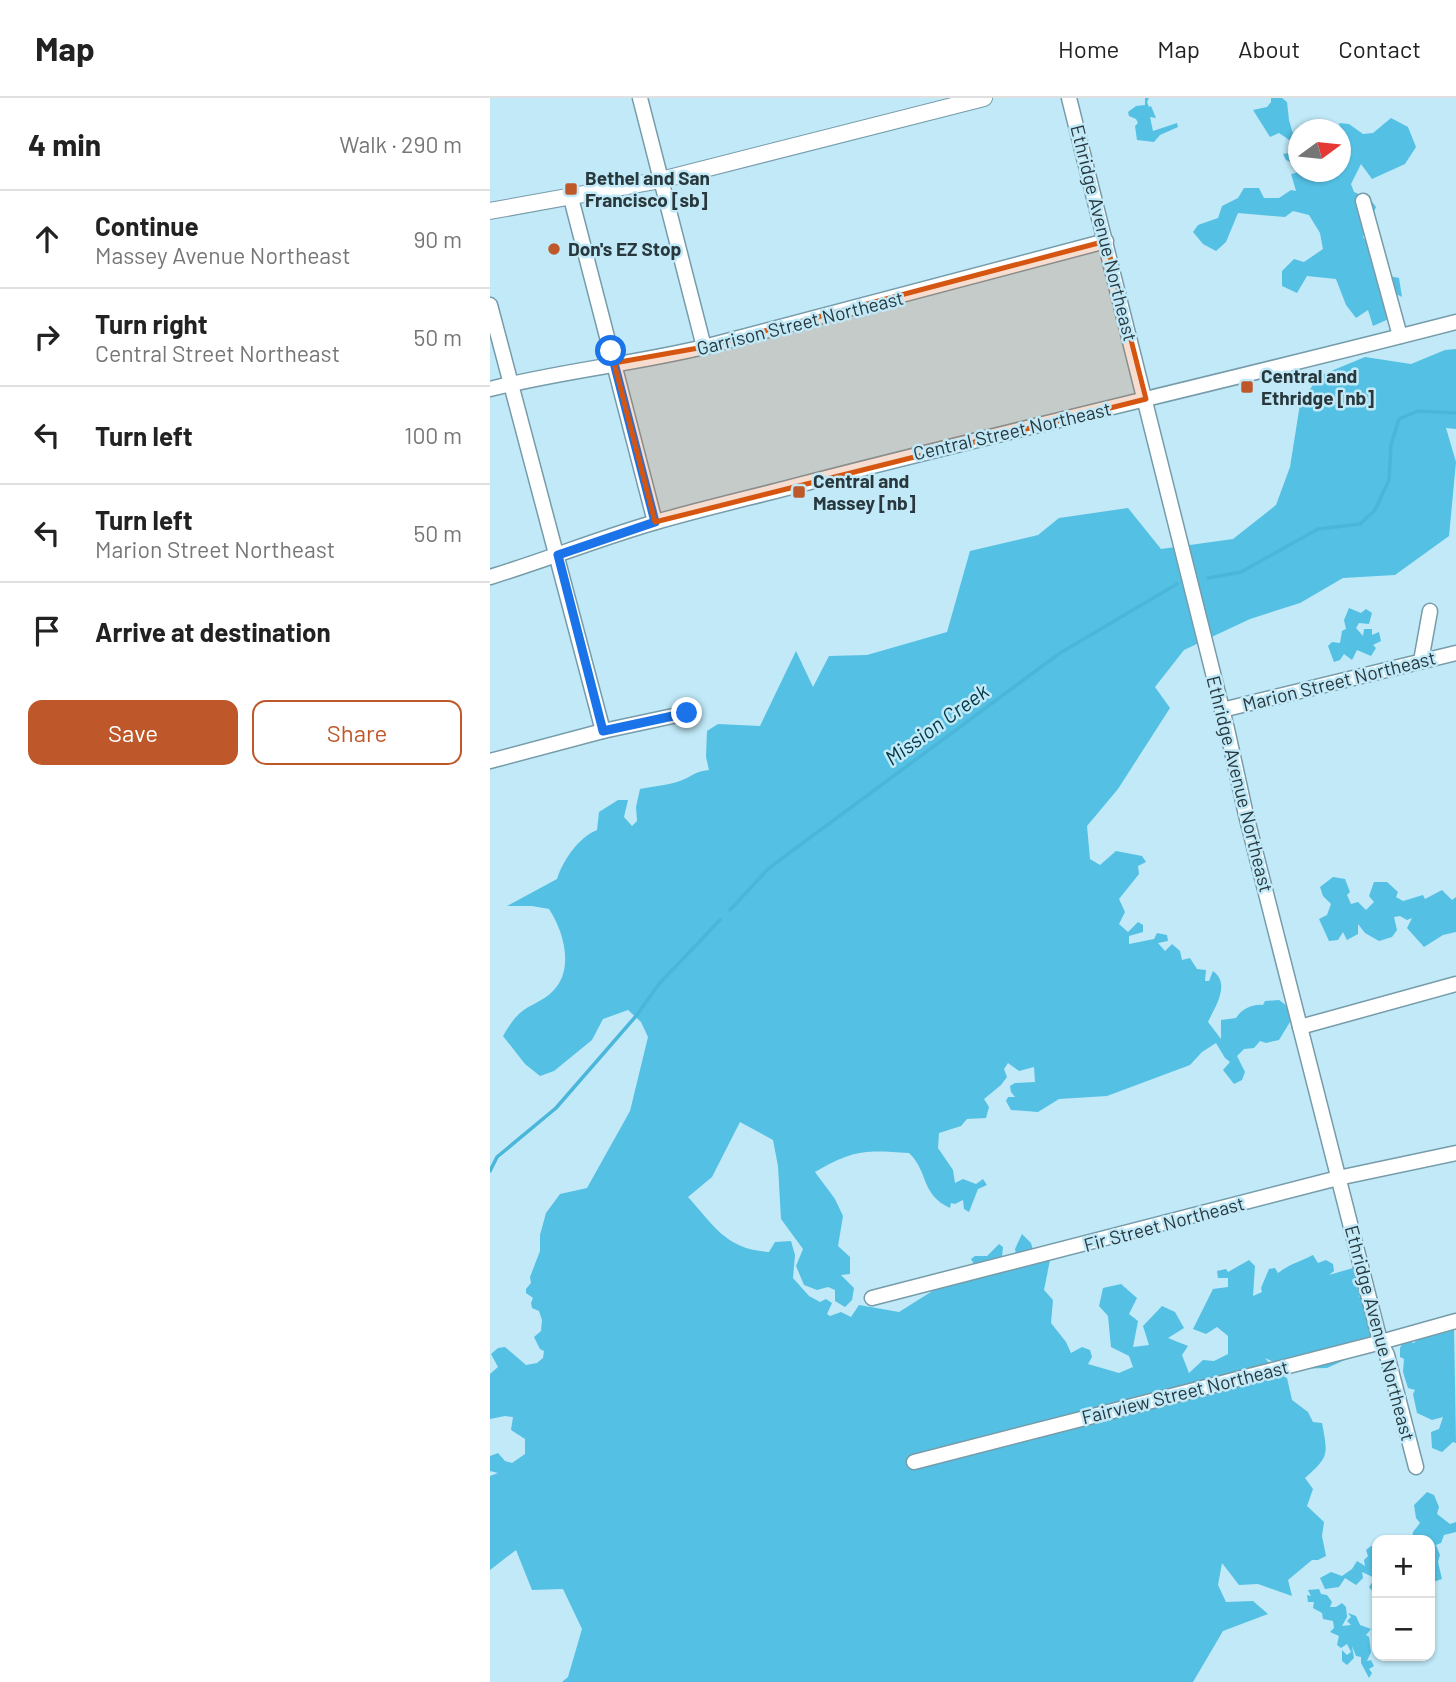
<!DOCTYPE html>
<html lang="en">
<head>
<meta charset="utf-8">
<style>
  :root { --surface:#fff; --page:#f6f6f6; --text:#222; --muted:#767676; --line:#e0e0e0; --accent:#be582a }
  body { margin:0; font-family:Barlow,sans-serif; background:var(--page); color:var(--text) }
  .controls { position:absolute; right:21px; bottom:21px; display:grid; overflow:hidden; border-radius:14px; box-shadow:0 2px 5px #0004 }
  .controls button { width:63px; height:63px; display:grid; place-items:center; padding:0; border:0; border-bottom:2px solid var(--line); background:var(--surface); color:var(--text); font:35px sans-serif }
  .compass { position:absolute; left:798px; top:21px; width:63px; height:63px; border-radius:50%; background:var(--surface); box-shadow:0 2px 5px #0004; rotate:75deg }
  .stop { position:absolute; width:21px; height:21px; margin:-16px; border:5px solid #1a73e8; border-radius:50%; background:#fff }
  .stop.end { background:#1a73e8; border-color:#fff; box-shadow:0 2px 7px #0008 }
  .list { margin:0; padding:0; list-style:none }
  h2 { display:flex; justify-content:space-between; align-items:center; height:91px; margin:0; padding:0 28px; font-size:30px }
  h2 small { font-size:23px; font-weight:400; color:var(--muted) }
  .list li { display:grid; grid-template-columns:46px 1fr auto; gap:21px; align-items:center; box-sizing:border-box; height:98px; padding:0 28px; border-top:2px solid var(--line) }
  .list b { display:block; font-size:26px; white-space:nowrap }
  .list p { margin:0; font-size:23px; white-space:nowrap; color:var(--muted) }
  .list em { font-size:23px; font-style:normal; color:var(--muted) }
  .actions { display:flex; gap:14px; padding:21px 28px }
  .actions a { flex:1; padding:16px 0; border:2px solid var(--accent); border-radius:14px; text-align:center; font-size:24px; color:var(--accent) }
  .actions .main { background:var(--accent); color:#fff }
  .icon { flex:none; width:38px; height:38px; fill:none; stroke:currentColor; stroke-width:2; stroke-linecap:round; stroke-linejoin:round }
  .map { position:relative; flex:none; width:966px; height:1584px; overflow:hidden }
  header { display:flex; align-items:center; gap:42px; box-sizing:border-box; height:98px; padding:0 35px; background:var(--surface); border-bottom:2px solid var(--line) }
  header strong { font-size:33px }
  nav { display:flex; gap:38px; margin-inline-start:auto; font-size:24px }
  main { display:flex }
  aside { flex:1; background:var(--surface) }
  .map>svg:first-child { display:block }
  .forest { fill:#54c0e3 }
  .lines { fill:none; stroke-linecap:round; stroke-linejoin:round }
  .stream { stroke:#4ab7da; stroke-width:3.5 }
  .minor-casing { stroke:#769caa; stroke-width:17 }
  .tertiary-casing { stroke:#769caa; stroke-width:18 }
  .minor { stroke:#fff; stroke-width:14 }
  .tertiary { stroke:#fff; stroke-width:16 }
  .route { stroke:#1a73e8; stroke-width:9 }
  .marked { fill:#d55611; fill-opacity:0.2; stroke:#d55611; stroke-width:5; stroke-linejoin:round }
  .poi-dot { fill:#be582a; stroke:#c1e9f8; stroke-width:2.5 }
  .labels { text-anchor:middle; stroke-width:5; stroke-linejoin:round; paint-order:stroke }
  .poi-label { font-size:19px; font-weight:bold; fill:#28383d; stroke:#c1e9f8; text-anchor:start }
  .street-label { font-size:19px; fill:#28383d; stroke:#c1e9f8 }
  .water-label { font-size:21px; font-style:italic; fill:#013543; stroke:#c1e9f8 }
</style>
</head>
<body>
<header>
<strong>Map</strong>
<nav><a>Home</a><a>Map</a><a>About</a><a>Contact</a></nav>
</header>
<main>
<aside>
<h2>4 min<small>Walk · 290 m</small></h2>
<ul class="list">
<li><svg class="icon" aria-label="ahead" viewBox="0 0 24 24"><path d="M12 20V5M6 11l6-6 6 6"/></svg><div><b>Continue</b><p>Massey Avenue Northeast</p></div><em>90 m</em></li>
<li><svg class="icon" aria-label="right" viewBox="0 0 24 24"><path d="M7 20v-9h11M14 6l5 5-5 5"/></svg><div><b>Turn right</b><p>Central Street Northeast</p></div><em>50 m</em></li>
<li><svg class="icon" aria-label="left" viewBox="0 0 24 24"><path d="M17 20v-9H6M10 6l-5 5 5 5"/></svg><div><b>Turn left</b></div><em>100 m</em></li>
<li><svg class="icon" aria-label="left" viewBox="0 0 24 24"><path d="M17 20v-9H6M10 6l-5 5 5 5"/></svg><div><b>Turn left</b><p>Marion Street Northeast</p></div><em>50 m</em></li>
<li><svg class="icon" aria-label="arrive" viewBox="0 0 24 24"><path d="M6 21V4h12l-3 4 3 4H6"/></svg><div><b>Arrive at destination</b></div></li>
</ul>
<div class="actions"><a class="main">Save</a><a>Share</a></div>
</aside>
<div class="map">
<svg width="966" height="1584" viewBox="0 0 966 1584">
  <rect width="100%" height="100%" fill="#c1e9f8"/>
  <!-- forest -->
  <g class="forest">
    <path d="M655,0H659L657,4L659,9L661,8L666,20L660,19L663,33L687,25L688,29L670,37L664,44L647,42L645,28L648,25L646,21L639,18L638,14L646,8L655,7Z"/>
    <path d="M781,0H792L797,4L799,22L803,36L808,34V64L805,66L796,62L793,56L803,54L805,46L789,35L780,39L763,12L777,9L781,4Z"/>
    <path d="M901,20L918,29L926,49L915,66L882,81L871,66L861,86L864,94L880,101L886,109L873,139L880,148L884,175L909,180L912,199L891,188L901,220L883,228L878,212L866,220L856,207L846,181L817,178L807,195L792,188V173L804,161L814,164L833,151L830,135L819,117L803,113L795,119L748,115L736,144L726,153L713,146L703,134L708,127L728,120L732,108L748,100L754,90H769L774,100H789L801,92L806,93L801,76L810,74H850L851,44L853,42L849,25L859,26L873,36L883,35Z"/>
    <path d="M966,251V331L956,330L966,364L959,438L905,477L853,480L810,505L760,521L694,552L665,589L680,610L628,691L597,728L600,761L610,767L626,753L652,758L656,764L648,768L649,776L629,801L635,814L629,826L638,834L648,824L653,827V834L639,838V846L664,841L667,835L677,837L678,843L668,845L675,853L682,846L690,853L692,862L700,860L707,871L716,872L715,883H719L723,873C741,886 725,909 718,924L731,941V922L746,920C752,911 762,906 773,907L775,903L789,902L800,910V924L789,942L776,945L770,943L764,950L754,951L747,958L755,974L752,982L744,986L733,972L740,964L735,960L726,945L712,954L700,967L617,998L569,1001L548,1014L521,1012L516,1003L518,999H525L521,994L520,988L525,985L545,984L544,969L529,973L518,965L514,971L517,979L511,987L494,1001L499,1009L496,1020L477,1021L471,1028L449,1035L448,1050L463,1072L465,1085L473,1081L486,1086L493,1081L497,1087L488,1091L479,1114L474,1111L473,1102L465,1106L461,1105L460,1110C430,1096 439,1074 419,1055C376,1052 364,1051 325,1074L345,1101L353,1118L348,1148L360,1159V1176L351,1177L364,1190L362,1202L355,1209L345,1203V1192L338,1189L327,1192L314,1187L306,1168L313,1151L291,1121L288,1068L283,1042L250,1024L222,1079L198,1099C225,1129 236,1151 279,1154L285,1144L301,1143L305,1157L303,1180L319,1198L330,1204L336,1201L342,1205L337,1216L340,1218L351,1214L361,1219L369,1207L409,1214L460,1182L478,1178L492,1164L484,1166L481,1161L485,1158H497L509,1146L513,1149L512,1159L527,1161L525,1151L532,1136L541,1145L543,1152L561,1157L554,1192L563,1202L561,1225L576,1244L581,1255L592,1249L600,1252L602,1259L598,1266L629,1275L643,1269L639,1258L621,1249L618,1218L609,1208L613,1190L631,1186L647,1200L639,1216L648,1223L643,1249L659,1247L653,1228L672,1208L685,1214L694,1230L678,1240L698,1248L692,1257L699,1275L713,1262L724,1263L738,1256V1238L727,1229L716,1236L703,1231L723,1191L738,1189V1180H728L727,1173L736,1171L738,1174L759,1162L765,1168L763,1198L772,1194L771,1190L779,1171L785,1170L788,1175C803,1164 808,1165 823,1157L828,1165L836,1162L843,1166L844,1173L839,1177L863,1170L872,1177L876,1196L868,1198L876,1200L882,1235L876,1254L867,1252L857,1261L837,1270L798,1271L775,1260L787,1275L797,1280L802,1302L818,1314L823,1324L832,1325C838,1357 839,1359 815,1380L823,1391L817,1408L834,1424L832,1438L836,1458L828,1462H822L798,1482L802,1498L768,1486L749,1487L732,1465L728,1487L736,1504L763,1503L778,1516L733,1533L703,1584H72L78,1579L92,1531L73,1491L42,1492L26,1452L0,1472V1378L8,1375L0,1373V1358L8,1355L15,1363L22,1365L35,1356V1341L21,1332L23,1319L15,1318L0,1321V1276L8,1269L1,1256L8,1250L15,1249L36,1267L47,1265L53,1260L54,1253L50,1251L44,1239L51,1233L52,1222L49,1213L42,1210L41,1205L43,1200L36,1195V1191L41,1185L40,1179L50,1153V1137L56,1115L70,1096L97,1090L140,1013L158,939L151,924L138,912L113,921L102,942L64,973L50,978L35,966L13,938C18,930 23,921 30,915C39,907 53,903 62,894C85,872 74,834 59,811L42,808H17L67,781C73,762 89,739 107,732L109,714L128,702H138L134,719L142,728L147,723L146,709L150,691C164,688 184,687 197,680C206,675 209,673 219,672L216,659L217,633L228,626L270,628L306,553L323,589L339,558L377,557L457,534L480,453L548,437L569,420L638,410L671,451L743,441L786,407L800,369L810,306L829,278L875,259L921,266L955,252Z"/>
    <path d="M859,510L871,515L876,511L882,515L879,526L869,525L866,530L873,538L874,531H882V537L889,534L891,543L883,547L886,550L881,558L867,552L862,562L854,556L850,562L844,564L838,548L842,544L850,545L852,533L856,531L854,522Z"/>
    <path d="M843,779L855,781L860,794L857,797L861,806L868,804L876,812L884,804L879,798L884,784H897L908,794L906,799L913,803L933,797L935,801L952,792L962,802L966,799V834L953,837L934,849L917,830L922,820L917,822L910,818L904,819L907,832L902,839L889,843L875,835L868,826V836L857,842L853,834L848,842L839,843L829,821L837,817L841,806L833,798L830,789Z"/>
    <path d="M964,1228L966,1345L963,1344L952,1354L942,1350L941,1334L949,1331L953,1319L942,1322L927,1315L923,1296L925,1292L918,1290L913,1274L914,1261L910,1259V1250L914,1242L924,1245L929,1239Z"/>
    <path d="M937,1394L944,1397L949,1409L947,1416L960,1426L966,1424V1434L954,1437L951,1445L946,1447L950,1457L948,1464L952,1481L943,1484L940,1477V1442L922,1441L923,1434L930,1425L926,1420L924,1407Z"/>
    <path d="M881,1448L887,1449V1491L884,1495L879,1489L885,1480L872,1474L873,1480L866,1487L855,1480L849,1489L835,1491L830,1480L841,1474L852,1478L862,1471L867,1463L875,1468L874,1462L878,1458L876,1452Z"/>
    <path d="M829,1491L831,1496L837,1497L842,1504L840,1509H846L852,1505L856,1509L857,1519L852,1528L861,1527L857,1523L861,1519L858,1515L866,1518L870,1527L881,1531L876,1537L879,1539L881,1554L877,1563L881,1562L884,1568L879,1571L882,1575L879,1580L871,1565V1559L866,1558L862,1548L864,1560L857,1567L852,1563V1552L857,1557L861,1554L857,1546L851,1550L847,1547L849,1538L840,1534L844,1530L843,1523L833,1521L832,1515L823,1510L824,1504H818L817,1497L821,1498L818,1492Z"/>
  </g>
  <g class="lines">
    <!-- stream -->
    <g class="stream">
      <path d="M718,480L751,474L828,431L870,426L885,412L899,382L901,347L909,321L928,313L966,315"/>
      <path d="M240,812L279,770L570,555L687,486"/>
      <path d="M0,1073L7,1059L66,1010L146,918L169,886L230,822"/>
    </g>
    <defs>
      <g id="minor">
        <path d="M150,0L214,249"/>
        <path d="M579,0L737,631L756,717L890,1243L897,1257L926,1369"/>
        <path d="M81,100L165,424"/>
        <path d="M873,103L910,238"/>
        <path d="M0,207L113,633"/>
        <path d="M0,291C71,273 143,266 214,249L616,143"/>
        <path d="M0,479C56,462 110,440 166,424C218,409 272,397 324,383C538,328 753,279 966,224"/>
        <path d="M931,563L940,513"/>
        <path d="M732,612L966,555"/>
        <path d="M0,663L113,633L197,615"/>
        <path d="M810,929L966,886"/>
        <path d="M382,1200L848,1080L966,1055"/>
        <path d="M424,1364L880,1247L966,1223"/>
      </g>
      <path id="tertiary" d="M0,113L171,82L494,0"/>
    </defs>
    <!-- minor casing -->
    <use href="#minor" class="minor-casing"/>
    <!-- tertiary casing -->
    <use href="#tertiary" class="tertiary-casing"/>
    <!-- minor -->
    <use href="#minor" class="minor"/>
    <!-- tertiary -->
    <use href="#tertiary" class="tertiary"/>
  </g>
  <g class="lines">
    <!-- route -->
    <path class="route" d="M121,253L165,424L68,457L113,633L197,615"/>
  </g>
  <!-- marked area -->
  <path class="marked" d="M616,143L656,301L165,424L124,265L214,249Z"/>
  <!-- markers -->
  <g class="poi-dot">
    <rect x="74" y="84" width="14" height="14" rx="3.5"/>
    <circle cx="64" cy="151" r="7"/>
    <rect x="750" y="282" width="14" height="14" rx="3.5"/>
    <rect x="302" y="387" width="14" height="14" rx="3.5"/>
  </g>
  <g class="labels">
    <!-- poi labels -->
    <g class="poi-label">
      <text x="95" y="87">Bethel and San<tspan x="95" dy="22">Francisco [sb]</tspan></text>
      <text x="78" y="158">Don's EZ Stop</text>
      <text x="771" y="285">Central and<tspan x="771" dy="22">Ethridge [nb]</tspan></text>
      <text x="323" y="390">Central and<tspan x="323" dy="22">Massey [nb]</tspan></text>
    </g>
    <!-- street labels -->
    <g class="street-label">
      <text transform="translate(614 135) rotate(76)" y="7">Ethridge Avenue Northeast</text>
      <text transform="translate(310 225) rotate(-14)" y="7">Garrison Street Northeast</text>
      <text transform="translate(522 333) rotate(-13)" y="7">Central Street Northeast</text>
      <text transform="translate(849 583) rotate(-14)" y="7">Marion Street Northeast</text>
      <text transform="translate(750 686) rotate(76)" y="7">Ethridge Avenue Northeast</text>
      <text transform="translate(674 1126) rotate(-15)" y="7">Fir Street Northeast</text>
      <text transform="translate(890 1235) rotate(75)" y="7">Ethridge Avenue Northeast</text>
      <text transform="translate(695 1294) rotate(-14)" y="7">Fairview Street Northeast</text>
    </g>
    <!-- water labels -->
    <g class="water-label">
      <text transform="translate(447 627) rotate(-36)" y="7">Mission Creek</text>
    </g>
  </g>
</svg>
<div class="controls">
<button>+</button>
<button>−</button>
</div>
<svg class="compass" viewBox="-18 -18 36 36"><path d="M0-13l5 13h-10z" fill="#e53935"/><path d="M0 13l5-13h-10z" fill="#767676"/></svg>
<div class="stop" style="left:121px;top:253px"></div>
<div class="stop end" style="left:197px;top:615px"></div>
</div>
</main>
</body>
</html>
